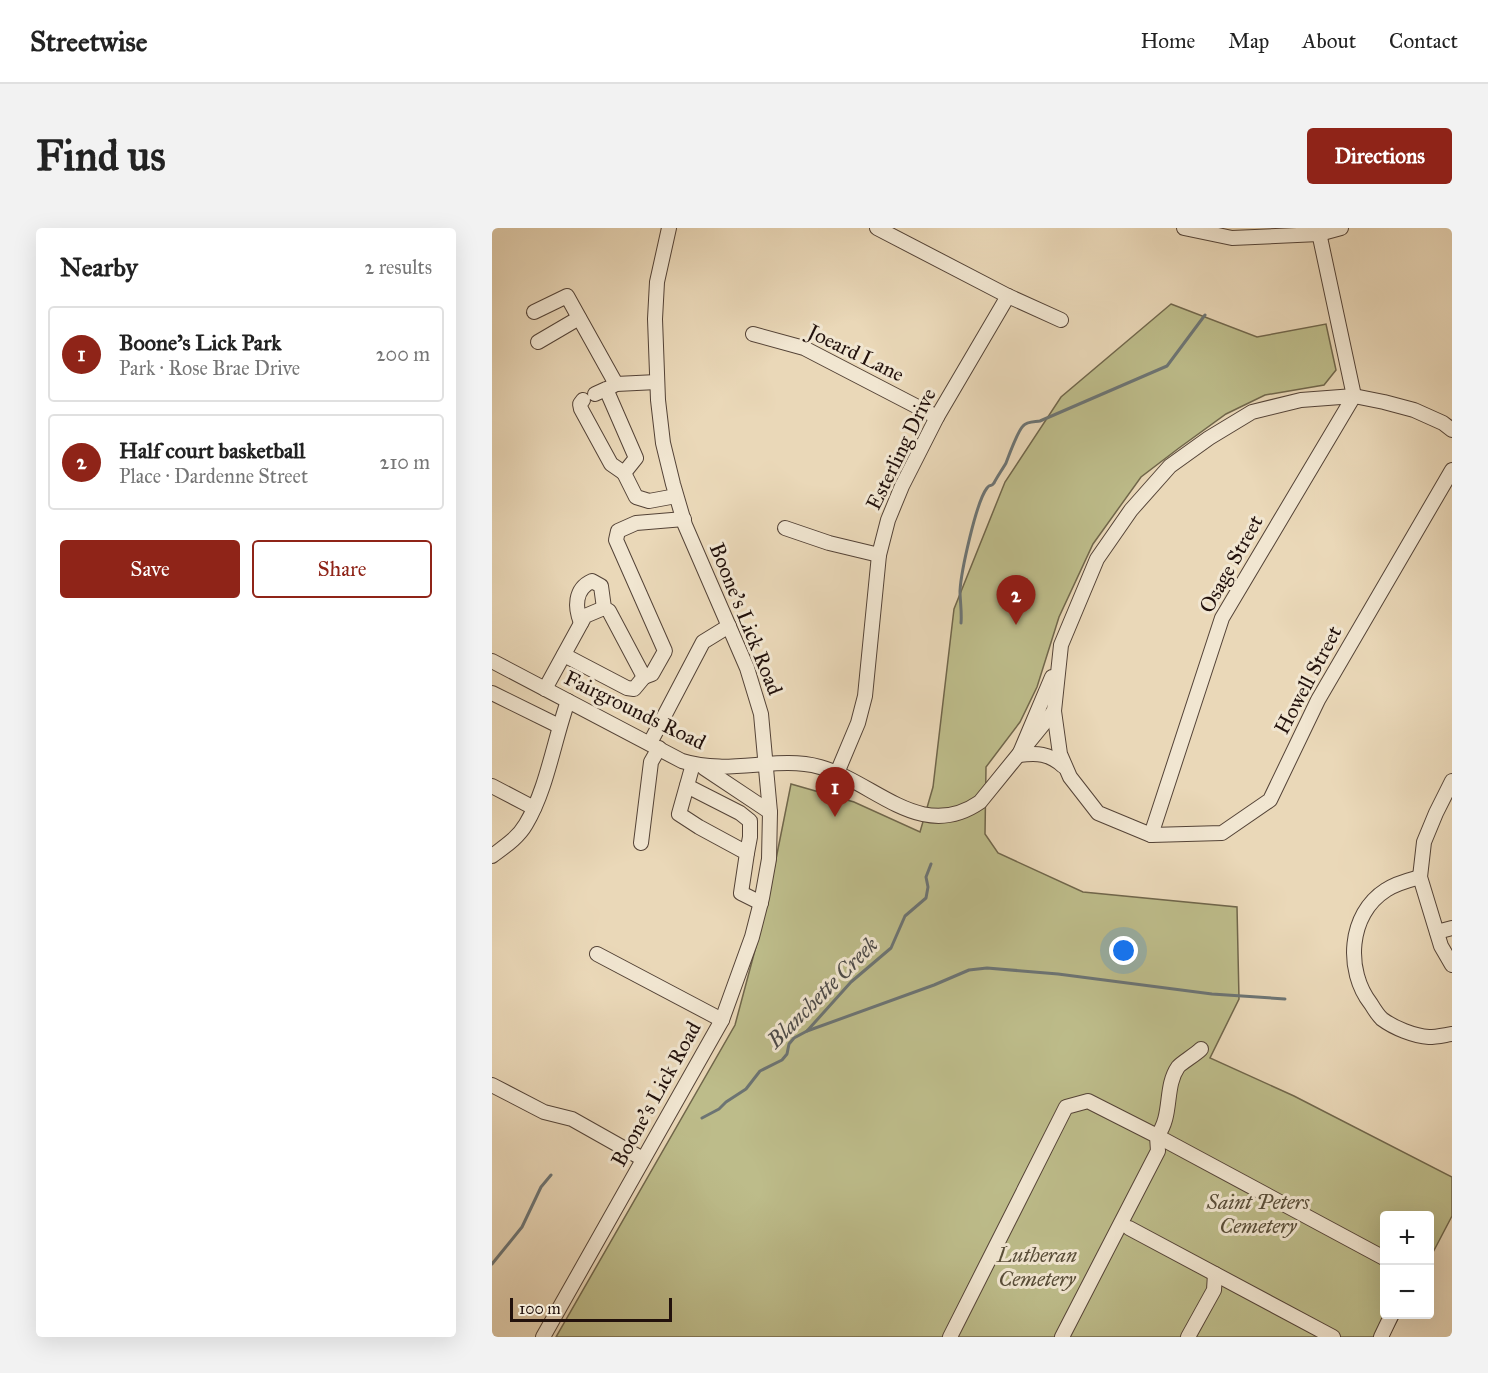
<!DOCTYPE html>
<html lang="en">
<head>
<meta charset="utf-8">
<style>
  :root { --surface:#fff; --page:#f2f2f2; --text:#222; --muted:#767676; --line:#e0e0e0; --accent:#8f2418 }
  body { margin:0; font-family:"IM FELL Great Primer",serif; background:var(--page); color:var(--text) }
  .controls { position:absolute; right:18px; bottom:18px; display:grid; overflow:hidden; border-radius:6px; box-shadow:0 6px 24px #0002 }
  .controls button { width:54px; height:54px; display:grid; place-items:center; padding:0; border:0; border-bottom:2px solid var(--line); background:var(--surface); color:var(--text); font:30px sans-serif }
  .scale { position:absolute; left:18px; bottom:15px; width:162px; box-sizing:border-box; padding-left:6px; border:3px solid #22110c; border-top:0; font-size:16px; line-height:21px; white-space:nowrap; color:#22110c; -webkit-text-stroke:4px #f1e6d1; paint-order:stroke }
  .you { position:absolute; left:632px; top:723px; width:21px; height:21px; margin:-15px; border:4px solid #fff; border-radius:50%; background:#1a73e8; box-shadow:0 0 0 9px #1a73e833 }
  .badge { display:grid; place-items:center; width:39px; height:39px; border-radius:50%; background:var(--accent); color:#fff; font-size:20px; font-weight:700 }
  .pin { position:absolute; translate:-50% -50px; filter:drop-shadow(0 2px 3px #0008) }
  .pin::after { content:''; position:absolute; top:32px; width:21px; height:18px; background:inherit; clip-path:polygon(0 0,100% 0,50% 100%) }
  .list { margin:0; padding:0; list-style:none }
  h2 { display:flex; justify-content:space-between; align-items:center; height:78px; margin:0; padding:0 24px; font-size:26px }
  h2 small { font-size:20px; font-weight:400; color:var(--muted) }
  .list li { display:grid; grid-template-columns:39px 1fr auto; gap:18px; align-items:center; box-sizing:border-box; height:96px; margin:0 12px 12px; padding:0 12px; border:2px solid var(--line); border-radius:6px }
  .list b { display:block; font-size:22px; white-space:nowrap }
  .list p { margin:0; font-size:20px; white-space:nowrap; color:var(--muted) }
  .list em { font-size:20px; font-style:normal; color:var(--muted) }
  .actions { display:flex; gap:12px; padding:18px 24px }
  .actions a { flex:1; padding:14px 0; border:2px solid var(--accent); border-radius:6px; text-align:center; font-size:21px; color:var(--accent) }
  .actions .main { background:var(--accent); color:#fff }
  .map { position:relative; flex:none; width:960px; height:1109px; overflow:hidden; border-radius:6px }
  header { display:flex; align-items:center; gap:36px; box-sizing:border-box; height:84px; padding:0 30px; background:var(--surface); border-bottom:2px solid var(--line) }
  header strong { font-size:28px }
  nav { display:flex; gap:33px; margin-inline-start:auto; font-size:21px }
  .intro { display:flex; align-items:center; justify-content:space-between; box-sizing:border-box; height:144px; padding:0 36px }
  h1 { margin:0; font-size:42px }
  .button { padding:15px 27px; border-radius:6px; background:var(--accent); color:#fff; font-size:21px; font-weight:700 }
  main { display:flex; gap:36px; padding:0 36px }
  aside { flex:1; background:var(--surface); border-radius:6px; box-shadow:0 6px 24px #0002 }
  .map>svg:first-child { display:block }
  .green { fill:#bdbc8a; stroke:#70664b; stroke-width:1.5 }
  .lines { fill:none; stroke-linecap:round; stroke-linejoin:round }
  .stream { stroke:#6c7474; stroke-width:3 }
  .minor-casing { stroke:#544337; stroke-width:16 }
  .minor { stroke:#f1e6d1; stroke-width:14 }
  .labels { text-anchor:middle; stroke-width:6; stroke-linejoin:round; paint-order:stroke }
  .street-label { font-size:21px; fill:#22110c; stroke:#f1e6d1 }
  .park-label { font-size:21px; font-style:italic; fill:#584d38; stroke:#f1e6d1 }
  .water-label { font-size:22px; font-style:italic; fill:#4d4b49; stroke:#f1e6d1 }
</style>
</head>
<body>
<header>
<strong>Streetwise</strong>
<nav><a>Home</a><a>Map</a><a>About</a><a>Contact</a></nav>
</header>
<div class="intro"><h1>Find us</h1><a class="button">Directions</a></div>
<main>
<aside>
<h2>Nearby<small>2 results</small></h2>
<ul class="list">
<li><span class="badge">1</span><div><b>Boone's Lick Park</b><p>Park · Rose Brae Drive</p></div><em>200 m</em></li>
<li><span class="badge">2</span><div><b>Half court basketball</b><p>Place · Dardenne Street</p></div><em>210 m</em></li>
</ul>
<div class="actions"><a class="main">Save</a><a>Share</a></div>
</aside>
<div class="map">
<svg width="960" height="1109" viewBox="0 0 960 1109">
  <rect width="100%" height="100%" fill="#ead8b8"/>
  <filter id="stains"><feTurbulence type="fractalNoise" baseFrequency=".00333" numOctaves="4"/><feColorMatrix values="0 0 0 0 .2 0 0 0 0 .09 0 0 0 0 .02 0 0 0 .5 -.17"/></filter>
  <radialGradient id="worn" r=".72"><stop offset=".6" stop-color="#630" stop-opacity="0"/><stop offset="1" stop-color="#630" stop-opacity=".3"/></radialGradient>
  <!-- green -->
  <path class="green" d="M679,76L765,109L834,96L844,142L832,157L773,167L734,186L687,220L649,249L601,316L567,389L545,459L528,494L494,539L493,606L506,625L591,664L745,679L747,771L718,830L802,868L960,949V988L938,1030V988H892V1086L908,1087L896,1109H64L243,797L274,681L299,556L362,574L428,604L441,559L462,381L513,254L569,169Z"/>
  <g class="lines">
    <!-- stream -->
    <g class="stream">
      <path d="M469,395C470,384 468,373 468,363C469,344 484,274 495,260C500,254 497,261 502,255C505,249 510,242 514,235C517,227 526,203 531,198C535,193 543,194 548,193L675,138L713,87"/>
      <path d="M315,803L442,757L477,742L495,740L566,746L720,766L793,771"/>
      <path d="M210,890L227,881L234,874L254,861L268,843L290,832L295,826L297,816L302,810L315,803L359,754L399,720L413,688L434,670L436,659L434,649L439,636"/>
      <path d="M0,1036L30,999L49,959L59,947"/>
    </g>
    <defs>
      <g id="minor">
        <path d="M385,0L516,68L569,92"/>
        <path d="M692,0L740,10L827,6L849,0"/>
        <path d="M826,0L862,168"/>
        <path d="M42,84L75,68L124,156"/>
        <path d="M261,106L312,120L445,189"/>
        <path d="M46,114L87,90"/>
        <path d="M117,160L124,156L165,154"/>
        <path d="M91,172L88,176L89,181L119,236L132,245L144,230L114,161L103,166"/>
        <path d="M960,202L951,195L922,182L892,174L862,168L809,172L760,184L717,210L678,238L639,282L605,331L569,417L562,483L568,526L578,549L606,585L659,607L730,605L778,572L826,472L960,242"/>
        <path d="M132,245L144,269L157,273L184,268"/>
        <path d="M293,300L337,315L387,327"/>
        <path d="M89,395C83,380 82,361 100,353L109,358L112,380L117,383L152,449L160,446L173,423L124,312L126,303L144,295L192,291"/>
        <path d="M72,427L135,460L142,461L152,449"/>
        <path d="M0,433L190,533C238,548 284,527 328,539C383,554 429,615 488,574L562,483"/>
        <path d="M560,449L527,527C545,525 557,525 571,538"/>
        <path d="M53,461L93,388L112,380"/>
        <path d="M0,465L67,498"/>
        <path d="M158,515L211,414L237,398"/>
        <path d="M201,536L187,586L207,599L255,625L249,665L269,675"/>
        <path d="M212,540L278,584"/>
        <path d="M345,545L366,495L373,468L387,327L396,292L410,258L445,189L516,68"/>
        <path d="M960,553L944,585L932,614L928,649L949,718L960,737"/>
        <path d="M0,558L42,580"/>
        <path d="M195,558L248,585L258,593V609L255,625"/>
        <path d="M659,607L730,390L862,168"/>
        <path d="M149,615L159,534L167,520"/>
        <path d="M0,628C12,619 26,610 34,596C55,561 62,512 76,473"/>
        <path d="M928,649C917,652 904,655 894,662C856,686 853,743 879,776C882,781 886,787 890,791C902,800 922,808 937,809C944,809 953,807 960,806"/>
        <path d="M945,704L960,700"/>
        <path d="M105,726L230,792"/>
        <path d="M709,821C703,827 689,835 686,839C672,859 681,888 665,908L892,1030"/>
        <path d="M0,857L52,884L80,891L151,931"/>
        <path d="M637,1000L841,1109"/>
        <path d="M51,1109L230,792L260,709L270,670L277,631L278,584L269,486L255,440L193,297L181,256L171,215L166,172L163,91L165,54L177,0"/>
        <path d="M458,1109L574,879L596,873L665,908L666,923L570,1109"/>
        <path d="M696,1109L722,1062L723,1046"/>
        <path d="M889,1109L900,1086"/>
      </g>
    </defs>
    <!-- minor casing -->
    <use href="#minor" class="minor-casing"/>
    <!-- minor -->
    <use href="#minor" class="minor"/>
  </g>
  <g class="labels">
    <!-- street labels -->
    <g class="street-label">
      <text transform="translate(364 125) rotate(26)" y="7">Joeard Lane</text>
      <text transform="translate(409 221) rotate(-64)" y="7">Esterling Drive</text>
      <text transform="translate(739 336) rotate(-61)" y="7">Osage Street</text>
      <text transform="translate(254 391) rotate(68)" y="7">Boone's Lick Road</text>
      <text transform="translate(816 452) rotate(-62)" y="7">Howell Street</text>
      <text transform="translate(143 482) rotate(26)" y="7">Fairgrounds Road</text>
      <text transform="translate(164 866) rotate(-61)" y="7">Boone's Lick Road</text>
    </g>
    <!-- park labels -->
    <g class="park-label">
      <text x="766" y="981">Saint Peters<tspan x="766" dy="24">Cemetery</tspan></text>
      <text x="545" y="1034">Lutheran<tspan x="545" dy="24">Cemetery</tspan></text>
    </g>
    <!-- water labels -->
    <g class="water-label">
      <text transform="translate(330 764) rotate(-45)" y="8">Blanchette Creek</text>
    </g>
  </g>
  <rect width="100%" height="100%" filter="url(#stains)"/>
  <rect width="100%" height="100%" fill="url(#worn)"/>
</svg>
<div class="controls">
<button>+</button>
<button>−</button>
</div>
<div class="scale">100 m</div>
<div class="you"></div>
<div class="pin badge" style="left:343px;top:589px">1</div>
<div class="pin badge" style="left:524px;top:397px">2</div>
</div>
</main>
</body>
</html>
